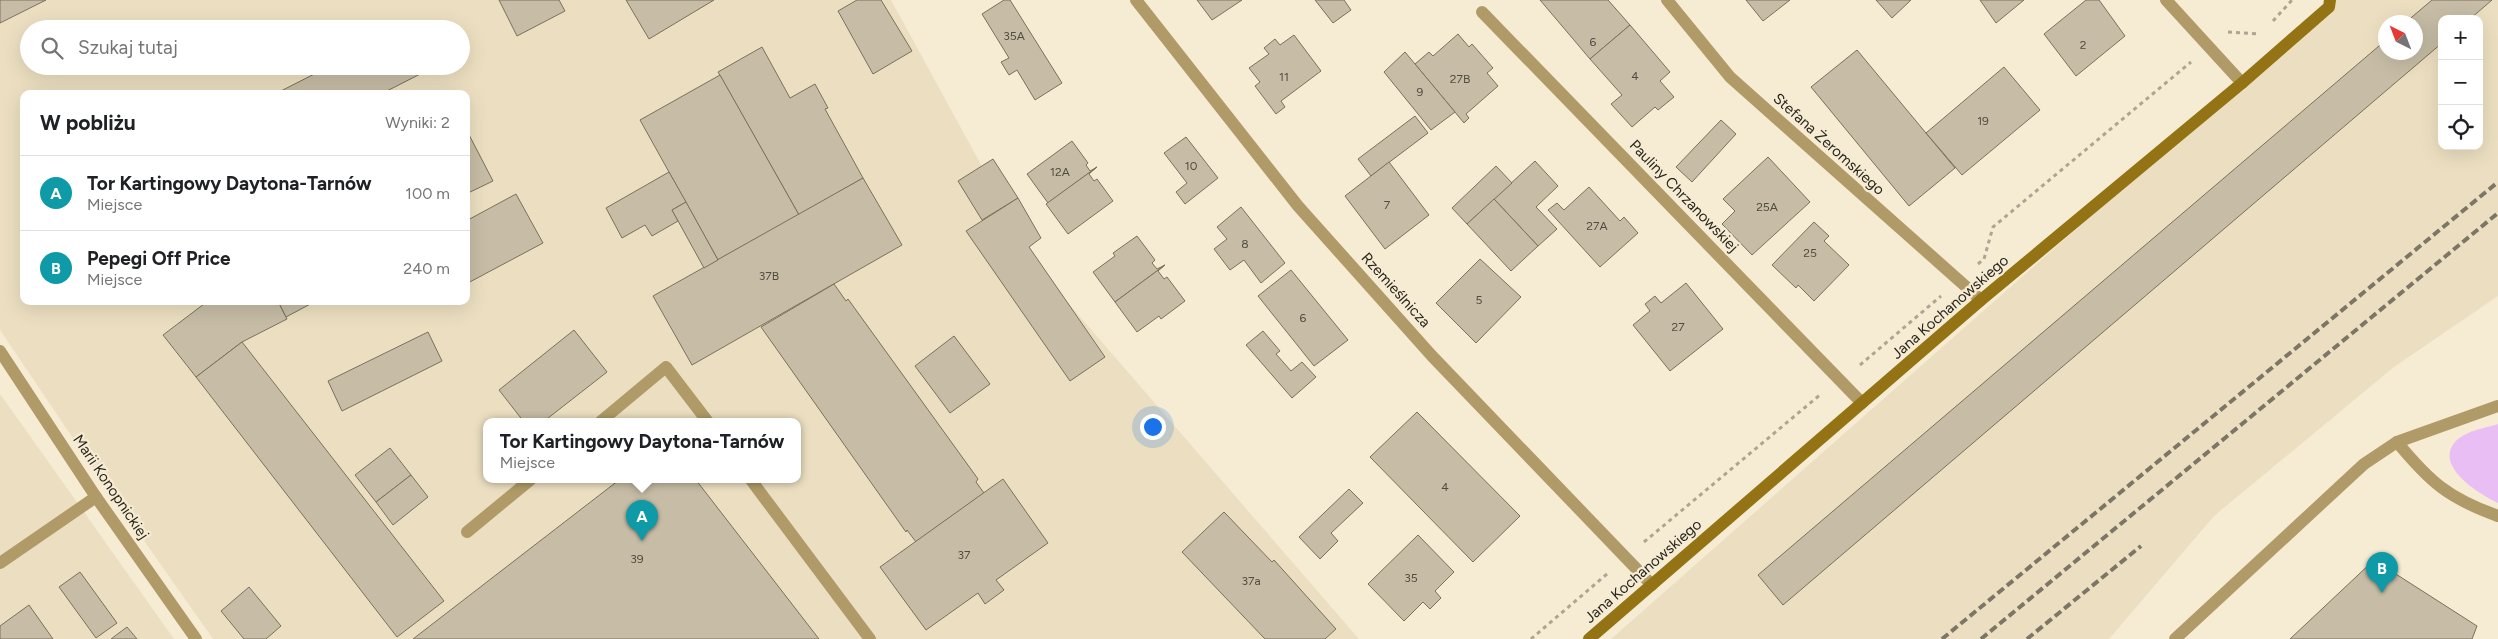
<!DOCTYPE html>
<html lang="pl">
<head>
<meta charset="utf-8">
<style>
  :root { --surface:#fff; --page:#f6f6f6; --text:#202124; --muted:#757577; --line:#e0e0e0; --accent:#2563eb }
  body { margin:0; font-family:Figtree,sans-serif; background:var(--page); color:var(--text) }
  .controls { position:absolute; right:15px; top:15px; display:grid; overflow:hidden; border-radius:10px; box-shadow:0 5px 20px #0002 }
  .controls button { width:45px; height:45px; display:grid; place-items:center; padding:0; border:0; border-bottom:1px solid var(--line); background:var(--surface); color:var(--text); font:25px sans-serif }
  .compass { position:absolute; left:2378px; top:15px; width:45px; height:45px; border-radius:50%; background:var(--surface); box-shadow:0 5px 20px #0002; rotate:318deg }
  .you { position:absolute; left:1152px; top:426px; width:18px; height:18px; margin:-12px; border:4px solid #fff; border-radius:50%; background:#1a73e8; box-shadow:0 0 0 8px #1a73e833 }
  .badge { display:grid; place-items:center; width:32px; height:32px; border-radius:50%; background:var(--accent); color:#fff; font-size:16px; font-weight:700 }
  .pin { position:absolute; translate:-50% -41px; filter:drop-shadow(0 1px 2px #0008) }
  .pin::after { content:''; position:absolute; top:26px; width:18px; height:15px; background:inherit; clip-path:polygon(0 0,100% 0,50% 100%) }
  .popup { position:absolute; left:483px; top:418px; width:318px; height:65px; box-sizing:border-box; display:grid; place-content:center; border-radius:10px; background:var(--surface); filter:drop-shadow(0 1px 4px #0005); font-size:16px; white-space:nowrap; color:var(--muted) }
  .popup b { font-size:19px; color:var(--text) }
  .popup::after { content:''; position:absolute; left:50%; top:100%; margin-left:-10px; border:10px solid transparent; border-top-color:var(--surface) }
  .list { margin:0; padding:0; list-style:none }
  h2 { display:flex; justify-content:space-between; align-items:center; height:65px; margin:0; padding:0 20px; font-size:21px }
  h2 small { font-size:16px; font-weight:400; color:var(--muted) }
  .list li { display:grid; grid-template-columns:32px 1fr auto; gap:15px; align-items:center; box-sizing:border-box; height:75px; padding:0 20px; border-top:1px solid var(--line) }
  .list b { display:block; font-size:19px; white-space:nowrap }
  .list p { margin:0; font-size:16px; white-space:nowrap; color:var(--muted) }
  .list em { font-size:16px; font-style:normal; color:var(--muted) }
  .icon { flex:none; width:28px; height:28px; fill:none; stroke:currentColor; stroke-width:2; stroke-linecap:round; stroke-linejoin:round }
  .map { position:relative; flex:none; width:2498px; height:639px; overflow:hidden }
  .search { position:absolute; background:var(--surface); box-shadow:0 5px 20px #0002; left:20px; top:20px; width:450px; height:55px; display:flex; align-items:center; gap:12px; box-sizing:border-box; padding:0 18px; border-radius:28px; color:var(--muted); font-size:19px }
  .panel { position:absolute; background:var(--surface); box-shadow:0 5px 20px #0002; left:20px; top:90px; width:450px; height:215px; border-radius:10px }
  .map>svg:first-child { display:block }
  .built { fill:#ecdfc1; fill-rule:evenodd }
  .green { fill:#e9bef4 }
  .building { fill:#c7bda6; stroke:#7a715c }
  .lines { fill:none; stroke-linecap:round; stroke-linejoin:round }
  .path { stroke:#ada592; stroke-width:3; stroke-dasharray:4 4; stroke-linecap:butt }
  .lane { stroke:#b09b68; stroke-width:12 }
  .street { stroke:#b09b68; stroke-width:12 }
  .secondary { stroke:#937314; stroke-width:12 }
  .rail { stroke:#7d7667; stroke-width:4; stroke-dasharray:8 4; stroke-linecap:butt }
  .labels { text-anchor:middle; stroke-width:4.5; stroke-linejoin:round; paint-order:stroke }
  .number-label { font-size:12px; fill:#514c3f }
  .street-label { font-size:15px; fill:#2a261d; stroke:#f6ecd4 }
</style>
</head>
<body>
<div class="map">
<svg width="2498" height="639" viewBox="0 0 2498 639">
  <rect width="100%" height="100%" fill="#f6ecd4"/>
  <!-- built -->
  <g class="built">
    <path d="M0,0H891L1037,267L1359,639H213L93,468L0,330ZM29,29H461V66H29ZM24,94H466V301H24ZM487,422H797V480H487Z"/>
    <path d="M2336,0H2498V296L2394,367L2214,516L2109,639H1611ZM2442,19H2479V146H2442ZM2386,22H2416V52H2386Z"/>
    <path d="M0,394L52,467L174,639H0Z"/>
  </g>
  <!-- green -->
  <path class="green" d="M2498,424V503C2479,494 2430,464 2458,439C2469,430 2485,428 2498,424Z"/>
  <!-- building -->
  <g class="building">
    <path d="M0,0H46L0,23Z"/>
    <path d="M499,0H559L565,11L517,36Z"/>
    <path d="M626,0H714L649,39Z"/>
    <path d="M857,0H881L912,51L873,74L838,11Z"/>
    <path d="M1004,0H1010L1062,83L1035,100L1017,70L1009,75L1001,62L1009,58L982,14Z"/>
    <path d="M1197,0H1242L1212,20Z"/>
    <path d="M1315,0H1344L1351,10L1333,23Z"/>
    <path d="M1540,0H1608L1630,25L1590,59Z"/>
    <path d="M1746,0H1790L1763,21Z"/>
    <path d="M1876,0H1911L1892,18Z"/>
    <path d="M1980,0H2024L1996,23Z"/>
    <path d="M2086,0H2099L2125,36L2076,76L2044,34Z"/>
    <path d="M2432,0H2492L2470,19H2442V43L1783,605L1758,575L2386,40V52H2416V22H2406Z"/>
    <path d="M1630,25L1670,72L1660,81L1674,97L1658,110L1655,107L1632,127L1611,104L1622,95L1590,59Z"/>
    <path d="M1458,34L1469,47L1472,44L1493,68L1487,73L1498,86L1466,114L1469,118L1464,123L1415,64L1429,52L1433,56Z"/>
    <path d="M1294,35L1321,71L1281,101L1285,107L1276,114L1255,86L1260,82L1249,68L1269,54L1264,48L1275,39L1280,45Z"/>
    <path d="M762,47L790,98L815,84L828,108L825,109L863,178L799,215L718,72Z"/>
    <path d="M1857,50L1955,168L1909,206L1811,87Z"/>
    <path d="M1405,52L1455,112L1431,130L1384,72Z"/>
    <path d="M330,66H431L432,68L381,94H275Z"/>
    <path d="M2004,67L2040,110L1962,175L1926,133Z"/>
    <path d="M720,75L799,215L718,260L640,120Z"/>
    <path d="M1415,116L1428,133L1371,176L1358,159Z"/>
    <path d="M1721,120L1736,134L1692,182L1676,167Z"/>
    <path d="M466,129L493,181L466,194Z"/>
    <path d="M1186,137L1218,178L1185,204L1176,192L1187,183L1164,153Z"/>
    <path d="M1072,141L1088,163L1086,165L1090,171L1097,167L1048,203L1027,174Z"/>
    <path d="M1768,157L1810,202L1752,255L1722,224L1735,211L1723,199Z"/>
    <path d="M993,159L1018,198L982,220L958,181Z"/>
    <path d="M1535,161L1558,186L1536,207L1557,229L1538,246L1494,199Z"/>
    <path d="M1389,162L1429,215L1385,249L1345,196Z"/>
    <path d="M1496,166L1512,183L1467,224L1452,208Z"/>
    <path d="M1097,167L1089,174L1094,181L1097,179L1113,201L1068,234L1046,204Z"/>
    <path d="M669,172L686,202L672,210L678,221L652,236L645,225L622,238L606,208Z"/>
    <path d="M863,178L902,245L692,365L653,296Z"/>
    <path d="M1589,187L1620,221L1624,217L1638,233L1600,267L1548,210L1557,203L1564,210Z"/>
    <path d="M516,194L543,243L466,284V221Z"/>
    <path d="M1018,198L1041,238L1029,247L1105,357L1070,381L966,231Z"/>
    <path d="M1494,199L1538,246L1511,271L1467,224Z"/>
    <path d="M686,202L718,260L704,268L672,210Z"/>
    <path d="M1241,207L1285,263L1261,283L1244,260L1230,270L1214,249L1227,239L1217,227Z"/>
    <path d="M1814,222L1829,236L1824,241L1849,265L1814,301L1798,285L1796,288L1772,265Z"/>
    <path d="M1137,236L1155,260L1152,263L1157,269L1165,265L1115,302L1093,272L1115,256L1113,253Z"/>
    <path d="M1480,259L1521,297L1476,343L1436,303Z"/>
    <path d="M1165,265L1158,271L1164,279L1167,277L1185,301L1161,319L1159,316L1137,332L1115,302Z"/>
    <path d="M1291,270L1348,340L1314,366L1258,296Z"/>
    <path d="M1686,283L1723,329L1670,371L1633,325L1650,311L1645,304L1655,296L1661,303Z"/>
    <path d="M834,284L846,301L848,299L978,479L976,482L984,493L916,542L907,530L906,532L761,327Z"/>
    <path d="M208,301H278L287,319L242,342L196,377L163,335Z"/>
    <path d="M278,301H316L286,317Z"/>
    <path d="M574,330L607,372L543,422H524L499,390Z"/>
    <path d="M1263,331L1280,351L1276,354L1291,371L1302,362L1316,377L1292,398L1246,345Z"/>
    <path d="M428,332L442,361L342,411L328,381Z"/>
    <path d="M954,336L990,384L950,413L915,366Z"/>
    <path d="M242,342L444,601L397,637L196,377Z"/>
    <path d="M1417,412L1520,516L1473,562L1370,457Z"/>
    <path d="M390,448L411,475L376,502L355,475Z"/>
    <path d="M411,475L428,497L393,525L376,502Z"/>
    <path d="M1003,479L1048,543L996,580L1004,590L985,604L978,593L926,630L880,567Z"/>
    <path d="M619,480H696L819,639H413Z"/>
    <path d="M1349,489L1363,503L1331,533L1338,541L1320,559L1299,537Z"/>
    <path d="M1224,512L1272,562L1274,560L1336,629L1325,639H1265L1182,552Z"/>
    <path d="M1418,535L1454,572L1435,591L1441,598L1430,609L1423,602L1404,621L1368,584Z"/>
    <path d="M2374,560L2477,626L2472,639H2290Z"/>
    <path d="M80,572L117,623L96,638L59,587Z"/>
    <path d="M249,587L281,626L266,639H244L221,611Z"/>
    <path d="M29,605L53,639H0V626Z"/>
    <path d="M127,627L137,639H111Z"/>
  </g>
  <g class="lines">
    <!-- path -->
    <g class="path">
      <path d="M2273,21L2292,0"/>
      <path d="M2228,32L2260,34"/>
      <path d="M1978,264L1984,259L1993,227L2191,62"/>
      <path d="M1860,365L1941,296"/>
      <path d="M1644,542L1821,394"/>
      <path d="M1531,639L1607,574"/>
    </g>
    <!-- lane -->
    <g class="lane">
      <path d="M0,351L96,497L196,639"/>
      <path d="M600,422L666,367L708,422"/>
      <path d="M2397,442C2430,482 2448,498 2498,516"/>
      <path d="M751,480L870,639"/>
      <path d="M467,532L530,480"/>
      <path d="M0,563L96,497"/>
      <path d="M2175,639L2364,464L2397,442L2498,406"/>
    </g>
    <!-- street -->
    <g class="street">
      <path d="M1136,0L1298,206L1432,356L1652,585"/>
      <path d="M1667,0L1730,77L1981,300"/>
      <path d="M2166,0L2242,83"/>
      <path d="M1482,12L1862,403"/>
    </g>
    <!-- secondary -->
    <path class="secondary" d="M1589,639L1981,300L2242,83L2329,7L2330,0"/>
    <!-- rail -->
    <g class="rail">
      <path d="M1942,639L2498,182"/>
      <path d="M1981,639L2498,213"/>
      <path d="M2027,639L2141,546"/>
    </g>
  </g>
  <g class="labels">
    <!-- number labels -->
    <g class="number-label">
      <text x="1014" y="40">35A</text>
      <text x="1593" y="46">6</text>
      <text x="2083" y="49">2</text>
      <text x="1635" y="80">4</text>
      <text x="1284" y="81">11</text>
      <text x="1460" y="83">27B</text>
      <text x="1420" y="96">9</text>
      <text x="1983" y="125">19</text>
      <text x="1191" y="170">10</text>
      <text x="1060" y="176">12A</text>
      <text x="1387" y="209">7</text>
      <text x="1767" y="211">25A</text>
      <text x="1597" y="230">27A</text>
      <text x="1245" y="248">8</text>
      <text x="1810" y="257">25</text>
      <text x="769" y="280">37B</text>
      <text x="1479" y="304">5</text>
      <text x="1303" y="322">6</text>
      <text x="1678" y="331">27</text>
      <text x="1445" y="491">4</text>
      <text x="964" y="559">37</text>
      <text x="637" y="563">39</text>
      <text x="1411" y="582">35</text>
      <text x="1251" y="585">37a</text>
    </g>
    <!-- street labels -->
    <g class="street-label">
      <text transform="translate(1829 144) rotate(42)" y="5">Stefana Żeromskiego</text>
      <text transform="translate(1684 196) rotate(46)" y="5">Pauliny Chrzanowskiej</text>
      <text transform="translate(1396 290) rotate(48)" y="5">Rzemieślnicza</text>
      <text transform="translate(1950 307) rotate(-41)" y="5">Jana Kochanowskiego</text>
      <text transform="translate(111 487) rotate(56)" y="5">Marii Konopnickiej</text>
      <text transform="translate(1643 571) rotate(-41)" y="5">Jana Kochanowskiego</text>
    </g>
  </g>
</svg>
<div class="controls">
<button>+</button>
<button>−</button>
<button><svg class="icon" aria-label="locate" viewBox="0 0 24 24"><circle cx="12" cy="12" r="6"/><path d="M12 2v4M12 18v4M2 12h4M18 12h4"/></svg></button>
</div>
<svg class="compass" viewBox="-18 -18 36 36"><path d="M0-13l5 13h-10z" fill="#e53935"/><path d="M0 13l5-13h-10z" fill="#757577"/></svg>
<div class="you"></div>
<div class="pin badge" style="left:642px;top:541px;background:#0f9aa8">A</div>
<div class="popup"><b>Tor Kartingowy Daytona-Tarnów</b>Miejsce</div>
<div class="pin badge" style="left:2382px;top:593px;background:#0f9aa8">B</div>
<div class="search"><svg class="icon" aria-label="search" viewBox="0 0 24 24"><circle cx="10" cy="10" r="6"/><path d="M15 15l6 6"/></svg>Szukaj tutaj</div>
<section class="panel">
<h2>W pobliżu<small>Wyniki: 2</small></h2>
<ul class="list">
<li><span class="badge" style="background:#0f9aa8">A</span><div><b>Tor Kartingowy Daytona-Tarnów</b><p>Miejsce</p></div><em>100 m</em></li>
<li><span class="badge" style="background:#0f9aa8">B</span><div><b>Pepegi Off Price</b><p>Miejsce</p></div><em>240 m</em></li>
</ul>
</section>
</div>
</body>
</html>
